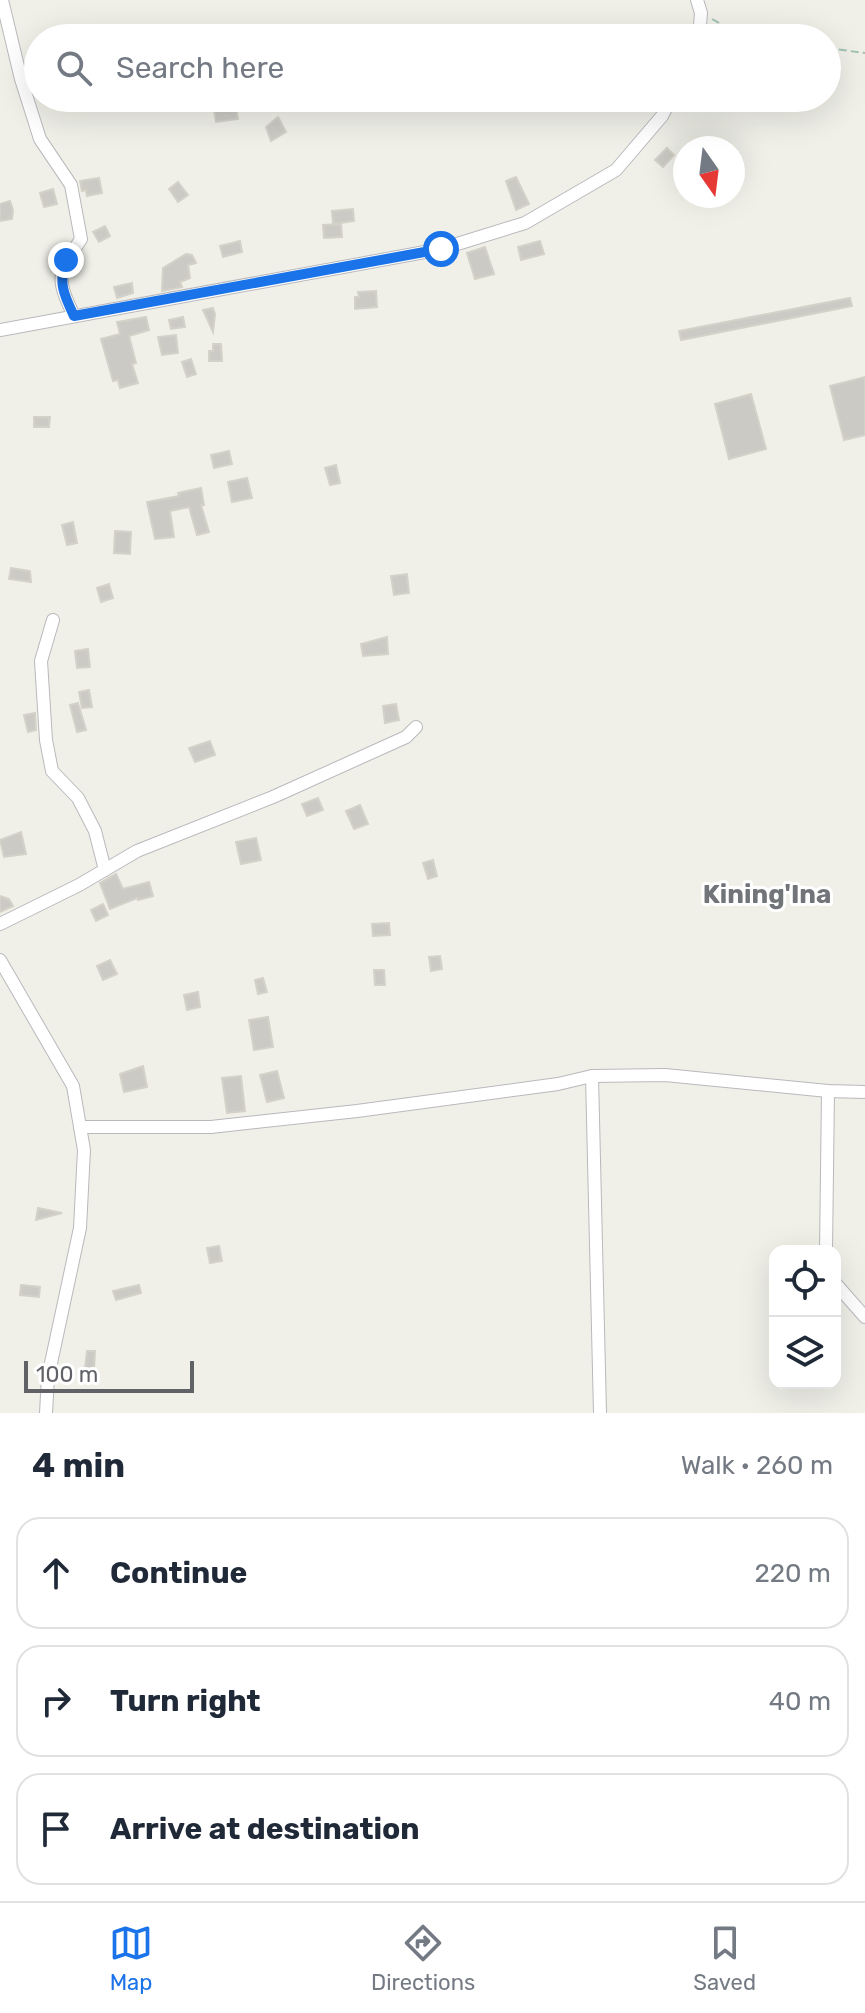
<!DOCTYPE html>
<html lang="en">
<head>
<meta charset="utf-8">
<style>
  :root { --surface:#fff; --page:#f6f6f7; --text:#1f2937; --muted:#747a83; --line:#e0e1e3; --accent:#1a73e8 }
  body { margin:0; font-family:Rubik,sans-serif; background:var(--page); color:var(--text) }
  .controls { position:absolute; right:24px; bottom:24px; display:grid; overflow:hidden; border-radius:16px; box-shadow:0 8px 32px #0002 }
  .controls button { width:72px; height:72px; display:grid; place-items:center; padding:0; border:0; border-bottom:2px solid var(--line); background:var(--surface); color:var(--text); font:40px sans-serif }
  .compass { position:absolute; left:673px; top:136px; width:72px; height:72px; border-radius:50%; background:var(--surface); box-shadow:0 8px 32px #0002; rotate:166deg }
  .scale { position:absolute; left:24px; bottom:20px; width:170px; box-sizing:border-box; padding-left:8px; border:4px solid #606267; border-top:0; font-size:22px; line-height:28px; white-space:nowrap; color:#606267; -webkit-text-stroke:6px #fff; paint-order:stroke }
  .stop { position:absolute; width:24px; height:24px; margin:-18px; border:6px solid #1a73e8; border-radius:50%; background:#fff }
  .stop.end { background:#1a73e8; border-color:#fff; box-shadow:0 2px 8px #0008 }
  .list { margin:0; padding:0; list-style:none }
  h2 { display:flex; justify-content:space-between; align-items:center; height:104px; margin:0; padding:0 32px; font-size:34px }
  h2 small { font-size:26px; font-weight:400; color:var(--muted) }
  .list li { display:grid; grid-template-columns:52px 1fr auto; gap:24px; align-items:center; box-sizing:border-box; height:112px; margin:0 16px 16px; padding:0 16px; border:2px solid var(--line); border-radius:24px }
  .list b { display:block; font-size:30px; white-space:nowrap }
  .list em { font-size:26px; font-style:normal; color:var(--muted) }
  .icon { flex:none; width:44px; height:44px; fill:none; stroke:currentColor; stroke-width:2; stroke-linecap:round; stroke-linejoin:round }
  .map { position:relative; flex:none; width:865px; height:1413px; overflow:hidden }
  .search { position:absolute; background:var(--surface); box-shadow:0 8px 32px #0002; left:24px; right:24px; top:24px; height:88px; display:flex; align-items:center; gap:20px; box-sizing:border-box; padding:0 28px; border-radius:44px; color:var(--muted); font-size:30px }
  .sheet { height:488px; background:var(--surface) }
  nav { display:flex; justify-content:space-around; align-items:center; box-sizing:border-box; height:112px; border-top:2px solid var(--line); background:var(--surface); font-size:22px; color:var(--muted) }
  nav a { display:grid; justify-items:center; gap:4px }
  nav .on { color:var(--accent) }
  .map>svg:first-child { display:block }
  .building { fill:#cccac5; stroke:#d4d2c8; stroke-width:2 }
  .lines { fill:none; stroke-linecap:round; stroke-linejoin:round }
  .street-casing { stroke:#b9b9bd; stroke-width:14 }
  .path { stroke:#a1c3b0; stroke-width:2; stroke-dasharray:8 4; stroke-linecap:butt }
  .street { stroke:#fff; stroke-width:12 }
  .route { stroke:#1a73e8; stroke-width:10 }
  .labels { text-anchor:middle; stroke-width:6; stroke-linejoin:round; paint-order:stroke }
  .quarter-label { font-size:26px; font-weight:bold; fill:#717479; stroke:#fff }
</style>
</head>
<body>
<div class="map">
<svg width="865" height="1413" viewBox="0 0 865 1413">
  <rect width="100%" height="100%" fill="#f0f0e9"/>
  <!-- building -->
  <g class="building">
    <path d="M236,106L238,119L216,122L214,109Z"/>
    <path d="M278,117L286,132L271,141L266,127Z"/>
    <path d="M667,148L674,155L663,167L655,160Z"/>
    <path d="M516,177L529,204L516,210L506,181Z"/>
    <path d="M99,178L102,193L87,196L86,190L82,191L80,181Z"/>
    <path d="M178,182L188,195L178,202L169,189Z"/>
    <path d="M53,189L57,204L44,207L40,193Z"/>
    <path d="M10,201L13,210L12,219L0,221V204Z"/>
    <path d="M353,209L354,221L333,224L332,211Z"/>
    <path d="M341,224L342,237L324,238L323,225Z"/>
    <path d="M105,226L110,236L99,242L93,232Z"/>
    <path d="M240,241L242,252L223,257L220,246Z"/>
    <path d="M540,241L544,254L521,260L518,247Z"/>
    <path d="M485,247L494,274L475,279L467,253Z"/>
    <path d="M186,254L192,255L196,263L188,265L190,278L180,282L182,287L162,291L163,268Z"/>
    <path d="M132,283L133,293L117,298L114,287Z"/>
    <path d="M376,291L377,307L355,309V297H359L358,292Z"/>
    <path d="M850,298L852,306L681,340L679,331Z"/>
    <path d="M213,308L215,314L213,332L203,310Z"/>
    <path d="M146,317L149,330L129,336L136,363L132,364L138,383L120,388L118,380L113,381L101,339L120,334L117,322Z"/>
    <path d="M183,317L185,327L171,329L169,320Z"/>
    <path d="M176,335L178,353L162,355L158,337Z"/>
    <path d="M213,344H221L222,361H209V351H213Z"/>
    <path d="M191,359L196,374L187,377L182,362Z"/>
    <path d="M865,377V435L844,440L830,386Z"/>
    <path d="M751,394L766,449L729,459L715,404Z"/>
    <path d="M34,417H50L49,427H34Z"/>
    <path d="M229,451L232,464L214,468L211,455Z"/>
    <path d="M336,465L340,483L330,485L325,468Z"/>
    <path d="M247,478L252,498L232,502L228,482Z"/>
    <path d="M201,488L204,505H201L209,532L197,535L189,507L170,511L174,537L155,539L147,502L179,496L178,493Z"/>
    <path d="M73,522L77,543L67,545L62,525Z"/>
    <path d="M115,531L131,532L130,554L114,553Z"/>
    <path d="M11,568L30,571L31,582L9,579Z"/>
    <path d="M407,574L409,593L394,595L391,576Z"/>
    <path d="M109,584L113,598L101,602L97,588Z"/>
    <path d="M387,637L388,654L363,656L361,644Z"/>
    <path d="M88,649L90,667L77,668L75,651Z"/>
    <path d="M89,690L92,707L82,708L79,692Z"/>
    <path d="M78,703L86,730L77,732L70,705Z"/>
    <path d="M396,704L399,720L385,723L383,706Z"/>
    <path d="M35,713L36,730L28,732L24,715Z"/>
    <path d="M210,741L215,755L195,762L189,748Z"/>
    <path d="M318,798L323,810L307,816L302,804Z"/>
    <path d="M360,805L368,824L354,829L346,811Z"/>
    <path d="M21,832L26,854L4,857L0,840Z"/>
    <path d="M256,838L261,860L241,864L236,842Z"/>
    <path d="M433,860L437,876L428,879L423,863Z"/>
    <path d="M116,874L123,889L149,882L153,896L138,900L137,898L110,909L100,883Z"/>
    <path d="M0,896L9,899L13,906L0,912Z"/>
    <path d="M103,904L108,915L96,921L91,910Z"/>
    <path d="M389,923L390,935L373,936L372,924Z"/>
    <path d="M440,956L442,969L431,971L429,957Z"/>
    <path d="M110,960L117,974L103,980L97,966Z"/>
    <path d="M374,970H384L385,985H375Z"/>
    <path d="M263,978L267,992L258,994L255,980Z"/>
    <path d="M198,992L200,1007L187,1010L184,995Z"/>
    <path d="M268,1017L273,1047L254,1050L249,1020Z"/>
    <path d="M143,1066L147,1087L124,1092L120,1074Z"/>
    <path d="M277,1071L284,1098L267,1102L260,1075Z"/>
    <path d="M241,1076L245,1111L227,1113L222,1078Z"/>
    <path d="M38,1208L62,1213L36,1220Z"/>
    <path d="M219,1246L222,1261L210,1263L207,1248Z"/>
    <path d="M21,1285L40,1287L39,1297L20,1295Z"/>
    <path d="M139,1285L141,1293L116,1300L113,1291Z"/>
    <path d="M87,1351H95L94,1369L85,1368Z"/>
  </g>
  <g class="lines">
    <defs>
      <g id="street">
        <path d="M2,0L21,79L40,139L71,185L81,239C58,275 55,276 74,316"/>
        <path d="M697,0L701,13L699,38"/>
        <path d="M0,330L441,249L525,223L616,170L662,116L671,98"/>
        <path d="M53,620L41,661L46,740L52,771L78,798L95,831L105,870"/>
        <path d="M0,924L79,885L137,851L273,797L406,737L416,727"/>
        <path d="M0,960L73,1086L84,1150L80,1228L48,1377L46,1413"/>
        <path d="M592,1076L600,1413"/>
        <path d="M80,1127H211L357,1111L558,1084L592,1076L665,1075L828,1091L865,1092"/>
        <path d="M826,1251L828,1091"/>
        <path d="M835,1283L865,1317"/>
      </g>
    </defs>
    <!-- street casing -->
    <use href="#street" class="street-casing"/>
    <!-- path -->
    <g class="path">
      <path d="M712,19L746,38"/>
      <path d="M827,48L865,53"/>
    </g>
    <!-- street -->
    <use href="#street" class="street"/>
  </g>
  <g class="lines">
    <!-- route -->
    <path class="route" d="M66,260C58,283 64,295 74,316L441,249"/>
  </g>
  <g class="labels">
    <!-- quarter labels -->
    <g class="quarter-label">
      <text x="767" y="903">Kining'Ina</text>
    </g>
  </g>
</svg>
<div class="controls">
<button><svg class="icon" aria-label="locate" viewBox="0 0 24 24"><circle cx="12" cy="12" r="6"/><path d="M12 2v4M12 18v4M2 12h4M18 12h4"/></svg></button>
<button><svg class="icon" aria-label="layers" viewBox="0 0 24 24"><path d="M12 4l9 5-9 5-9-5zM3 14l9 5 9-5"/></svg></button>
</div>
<svg class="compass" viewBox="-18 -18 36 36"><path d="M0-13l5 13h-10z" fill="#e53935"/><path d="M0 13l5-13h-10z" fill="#747a83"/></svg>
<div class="scale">100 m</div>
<div class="stop" style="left:441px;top:249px"></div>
<div class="stop end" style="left:66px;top:260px"></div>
<div class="search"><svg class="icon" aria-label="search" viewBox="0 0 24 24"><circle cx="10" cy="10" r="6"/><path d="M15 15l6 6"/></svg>Search here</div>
</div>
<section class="sheet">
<h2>4 min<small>Walk · 260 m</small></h2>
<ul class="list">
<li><svg class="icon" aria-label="ahead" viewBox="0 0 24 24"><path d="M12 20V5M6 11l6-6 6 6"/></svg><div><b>Continue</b></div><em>220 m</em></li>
<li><svg class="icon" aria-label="right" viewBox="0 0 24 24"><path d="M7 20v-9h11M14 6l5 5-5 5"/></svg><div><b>Turn right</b></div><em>40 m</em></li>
<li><svg class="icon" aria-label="arrive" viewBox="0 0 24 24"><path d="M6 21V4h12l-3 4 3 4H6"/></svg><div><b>Arrive at destination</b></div></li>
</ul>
</section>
<nav>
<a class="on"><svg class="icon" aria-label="map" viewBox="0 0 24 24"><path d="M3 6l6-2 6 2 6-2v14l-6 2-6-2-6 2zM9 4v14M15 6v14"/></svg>Map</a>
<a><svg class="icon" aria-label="directions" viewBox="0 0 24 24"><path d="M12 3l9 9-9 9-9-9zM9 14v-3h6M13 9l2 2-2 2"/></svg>Directions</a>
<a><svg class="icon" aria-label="saved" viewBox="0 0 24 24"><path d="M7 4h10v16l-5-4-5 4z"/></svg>Saved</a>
</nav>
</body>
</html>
